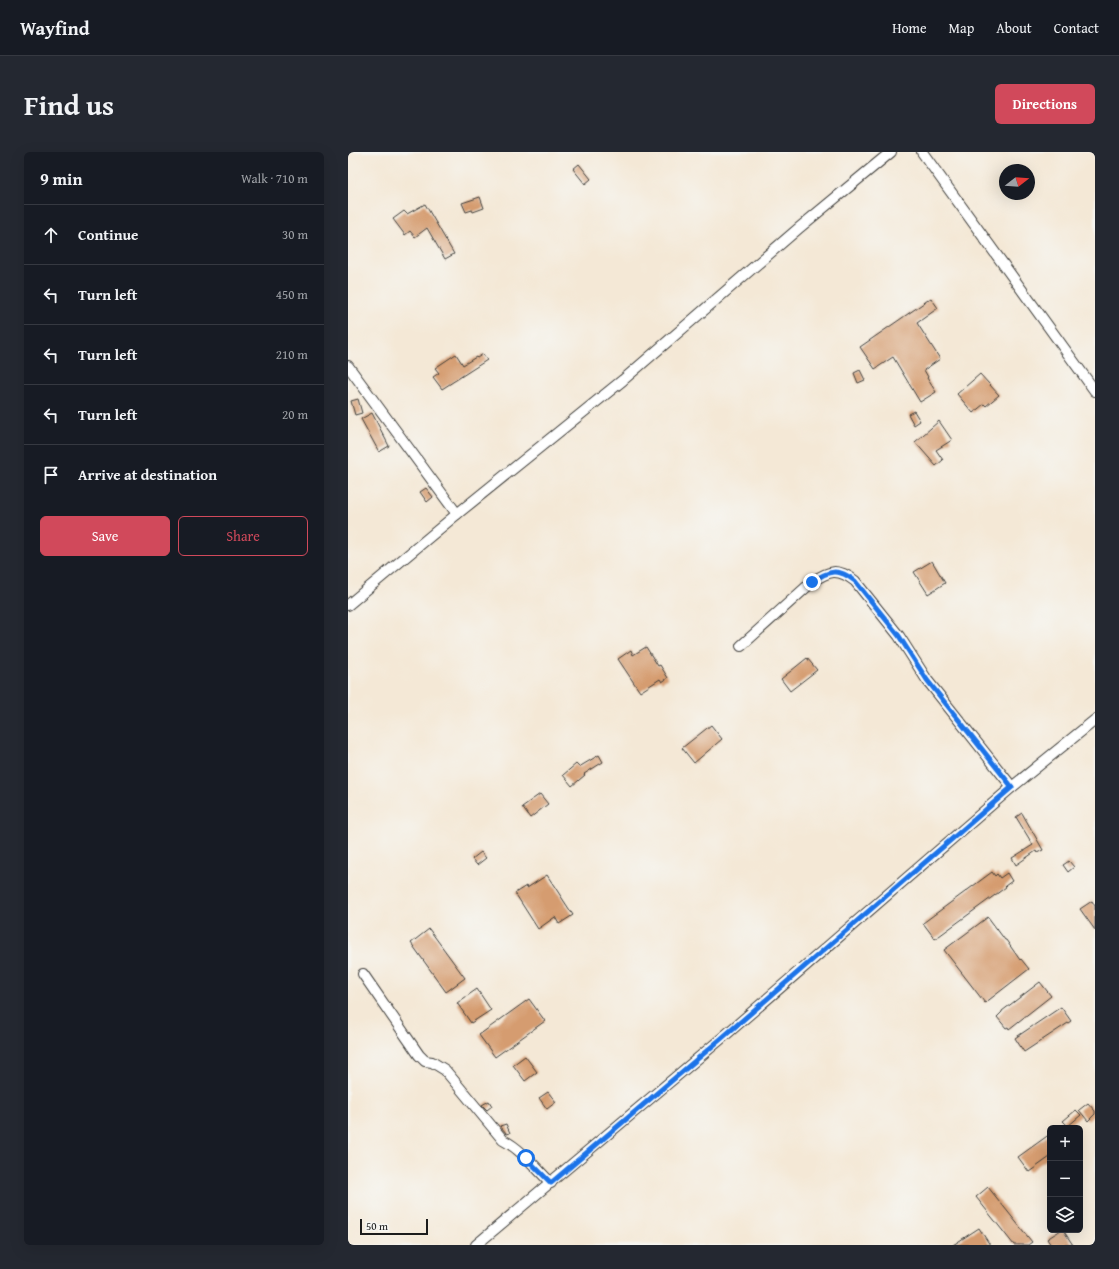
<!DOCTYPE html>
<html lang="en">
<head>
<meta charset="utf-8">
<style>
  :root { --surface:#171b24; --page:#242831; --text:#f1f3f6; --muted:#9ea1a6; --line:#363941; --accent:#d1495b }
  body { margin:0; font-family:"Gentium Book Plus",serif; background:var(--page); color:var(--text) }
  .controls { position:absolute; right:12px; bottom:12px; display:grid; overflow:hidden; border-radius:6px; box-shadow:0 4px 16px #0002 }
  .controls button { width:36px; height:36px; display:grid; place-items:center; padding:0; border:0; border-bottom:1px solid var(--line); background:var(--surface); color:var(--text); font:20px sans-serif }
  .compass { position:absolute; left:651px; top:12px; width:36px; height:36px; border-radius:50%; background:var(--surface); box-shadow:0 4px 16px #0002; rotate:73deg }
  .scale { position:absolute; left:12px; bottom:10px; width:68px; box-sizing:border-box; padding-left:4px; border:2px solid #1c1c1c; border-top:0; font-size:11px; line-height:14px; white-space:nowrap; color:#1c1c1c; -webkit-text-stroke:3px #f6f6f2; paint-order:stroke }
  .stop { position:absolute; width:12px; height:12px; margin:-9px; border:3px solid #1a73e8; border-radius:50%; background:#fff }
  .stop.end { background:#1a73e8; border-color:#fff; box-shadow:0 1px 4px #0008 }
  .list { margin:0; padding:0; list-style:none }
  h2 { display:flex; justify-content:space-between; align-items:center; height:52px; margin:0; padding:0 16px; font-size:17px }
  h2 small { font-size:13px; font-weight:400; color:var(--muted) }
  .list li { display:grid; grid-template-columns:26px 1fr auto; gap:12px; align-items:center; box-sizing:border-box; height:60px; padding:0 16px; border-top:1px solid var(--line) }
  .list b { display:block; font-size:15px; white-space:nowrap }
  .list em { font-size:13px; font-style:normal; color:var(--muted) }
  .actions { display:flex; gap:8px; padding:12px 16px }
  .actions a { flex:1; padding:9px 0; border:1px solid var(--accent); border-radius:6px; text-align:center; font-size:14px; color:var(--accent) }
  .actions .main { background:var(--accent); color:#fff }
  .icon { flex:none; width:22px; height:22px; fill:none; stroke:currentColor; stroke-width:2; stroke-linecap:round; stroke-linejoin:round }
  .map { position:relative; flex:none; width:747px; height:1093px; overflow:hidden; border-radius:6px }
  header { display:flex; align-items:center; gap:24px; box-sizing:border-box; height:56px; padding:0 20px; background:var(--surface); border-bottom:1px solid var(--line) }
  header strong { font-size:19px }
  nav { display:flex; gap:22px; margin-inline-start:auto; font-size:14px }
  .intro { display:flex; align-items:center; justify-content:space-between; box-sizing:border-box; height:96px; padding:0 24px }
  h1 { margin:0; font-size:28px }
  .button { padding:10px 18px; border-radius:6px; background:var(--accent); color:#fff; font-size:14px; font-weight:700 }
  main { display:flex; gap:24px; padding:0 24px }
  aside { flex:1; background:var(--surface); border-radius:6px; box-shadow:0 4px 16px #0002 }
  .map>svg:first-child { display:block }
  .building { fill:#d59c6f }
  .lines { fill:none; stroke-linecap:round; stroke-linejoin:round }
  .minor-casing { stroke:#3c3b38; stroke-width:12 }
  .minor { stroke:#fff; stroke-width:10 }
  .route { stroke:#1a73e8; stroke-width:5 }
</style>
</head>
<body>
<header>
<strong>Wayfind</strong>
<nav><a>Home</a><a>Map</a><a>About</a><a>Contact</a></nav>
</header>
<div class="intro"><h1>Find us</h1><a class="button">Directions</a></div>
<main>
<aside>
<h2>9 min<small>Walk · 710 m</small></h2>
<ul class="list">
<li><svg class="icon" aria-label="ahead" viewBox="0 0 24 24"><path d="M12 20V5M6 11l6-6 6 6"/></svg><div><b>Continue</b></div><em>30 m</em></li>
<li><svg class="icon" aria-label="left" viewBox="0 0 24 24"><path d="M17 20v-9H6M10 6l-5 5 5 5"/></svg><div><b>Turn left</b></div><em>450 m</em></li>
<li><svg class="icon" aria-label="left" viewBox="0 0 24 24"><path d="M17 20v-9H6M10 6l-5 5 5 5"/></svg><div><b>Turn left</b></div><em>210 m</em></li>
<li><svg class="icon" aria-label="left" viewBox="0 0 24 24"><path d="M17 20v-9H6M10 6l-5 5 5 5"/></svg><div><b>Turn left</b></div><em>20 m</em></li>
<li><svg class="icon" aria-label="arrive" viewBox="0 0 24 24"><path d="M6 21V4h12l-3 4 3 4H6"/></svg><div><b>Arrive at destination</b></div></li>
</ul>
<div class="actions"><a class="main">Save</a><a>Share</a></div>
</aside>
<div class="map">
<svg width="747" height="1093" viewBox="0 0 747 1093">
  <rect width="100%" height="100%" fill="#f6f6f2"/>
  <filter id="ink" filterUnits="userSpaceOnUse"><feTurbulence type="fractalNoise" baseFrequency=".025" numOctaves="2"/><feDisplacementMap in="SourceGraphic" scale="8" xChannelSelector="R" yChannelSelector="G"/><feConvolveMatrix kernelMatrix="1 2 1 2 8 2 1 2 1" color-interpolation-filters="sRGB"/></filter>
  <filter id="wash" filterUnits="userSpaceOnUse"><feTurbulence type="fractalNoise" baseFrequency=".012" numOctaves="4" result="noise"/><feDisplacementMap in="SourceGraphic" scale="16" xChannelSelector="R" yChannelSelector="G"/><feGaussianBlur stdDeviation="0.9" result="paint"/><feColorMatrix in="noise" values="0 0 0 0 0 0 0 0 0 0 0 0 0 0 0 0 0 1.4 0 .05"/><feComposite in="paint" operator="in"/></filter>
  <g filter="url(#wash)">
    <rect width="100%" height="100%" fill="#f4e8d6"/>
    <g id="blocks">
      <!-- building -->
      <g class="building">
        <path d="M231,12L243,27L237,32L225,17Z"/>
        <path d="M132,45L136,56L125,60L124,58L118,60L114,51Z"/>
        <path d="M77,52L106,102L97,107L79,76L67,85L62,79L57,83L45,67L56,59L59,62Z"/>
        <path d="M583,146L590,156L569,171L592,207L576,218L580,225L579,226L588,240L572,250L545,205L527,217L512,195Z"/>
        <path d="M108,202L115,213L128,205L129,206L135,202L139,208L94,237L85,225L91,221L87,216Z"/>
        <path d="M512,218L517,228L510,231L506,221Z"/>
        <path d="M632,222L651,243L638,254L636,252L625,261L609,242Z"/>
        <path d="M10,247L14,261L7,263L3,249Z"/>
        <path d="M566,259L572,269L566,273L560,262Z"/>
        <path d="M24,261L41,294L31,300L13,267Z"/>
        <path d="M591,269L604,288L588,298L595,308L588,314L567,290Z"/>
        <path d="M78,336L85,345L79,350L72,340Z"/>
        <path d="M584,409L597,431L580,442L566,420Z"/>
        <path d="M298,495L310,514L312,513L320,526L314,530L312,527L292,540L270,507L283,498L285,503Z"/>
        <path d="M459,506L469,518L442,539L433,527Z"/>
        <path d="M363,573L374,587L346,611L334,596Z"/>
        <path d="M251,603L255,610L236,622L237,623L224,634L215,623L228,612L231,615Z"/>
        <path d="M192,642L200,652L182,666L174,655Z"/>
        <path d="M674,661L695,698L689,701L688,699L668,713L664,706L685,693L668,665Z"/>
        <path d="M133,700L138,706L129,713L124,707Z"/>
        <path d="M721,709L726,715L720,720L715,713Z"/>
        <path d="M644,720L647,724L649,722L652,726L659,721L664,729L657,734L658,735L587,787L575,771Z"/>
        <path d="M199,723L225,763L211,772L207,765L190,777L167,741L178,734L179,736Z"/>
        <path d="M744,749L747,754V778L732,757Z"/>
        <path d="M640,765L657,788H658L672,808L673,807L681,817L637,851L596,798Z"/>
        <path d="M81,777L117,826L98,840L63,791Z"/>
        <path d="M692,830L703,844L661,877L660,875L658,876L649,865L654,860V859Z"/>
        <path d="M129,837L143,858L123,871L109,851Z"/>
        <path d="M181,847L197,869L147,905L131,883Z"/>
        <path d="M713,855L723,869L676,900L667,886Z"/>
        <path d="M177,904L189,920L177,929L165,913Z"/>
        <path d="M200,940L208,950L199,957L191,946Z"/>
        <path d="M141,949L144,954L139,958L134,953Z"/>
        <path d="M740,951L747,959V962L740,969L731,958Z"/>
        <path d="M728,958L733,963L720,974L715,969Z"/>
        <path d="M158,972L162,981L159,982L152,974Z"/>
        <path d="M702,982V1005L681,1020L670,1005Z"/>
        <path d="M640,1035L684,1090L680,1093H666L628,1045Z"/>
        <path d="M631,1076L642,1093H605Z"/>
        <path d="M713,1078H715L725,1093H703L699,1087Z"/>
      </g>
    </g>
  </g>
  <g filter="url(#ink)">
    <use href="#blocks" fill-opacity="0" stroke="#3c3b38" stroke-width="1"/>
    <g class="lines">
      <defs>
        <g id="minor">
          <path d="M574,0L747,239"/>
          <path d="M0,214L109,362"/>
          <path d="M0,453L109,362L275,228L451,76L543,0"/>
          <path d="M393,494L464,430C481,418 490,416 507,429L551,484L579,528L664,635"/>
          <path d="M15,822L71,903L77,909L84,910L97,918L155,988C173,997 188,1016 203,1031"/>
          <path d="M128,1093L374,886L664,635L747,568"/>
        </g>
      </defs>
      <!-- minor casing -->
      <use href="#minor" class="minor-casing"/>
      <!-- minor -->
      <use href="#minor" class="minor"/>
    </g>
  </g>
  <g class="lines" filter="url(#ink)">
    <!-- route -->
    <path class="route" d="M178,1006L203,1031L374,886L664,635L579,528L551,484L507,429C490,416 481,418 464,430"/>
  </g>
</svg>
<div class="controls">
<button>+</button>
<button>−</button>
<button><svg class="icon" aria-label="layers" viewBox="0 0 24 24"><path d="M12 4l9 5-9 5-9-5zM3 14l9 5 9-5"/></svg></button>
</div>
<svg class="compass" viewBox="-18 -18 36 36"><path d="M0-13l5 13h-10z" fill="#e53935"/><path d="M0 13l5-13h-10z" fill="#9ea1a6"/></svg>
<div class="scale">50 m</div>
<div class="stop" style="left:178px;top:1006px"></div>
<div class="stop end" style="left:464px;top:430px"></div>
</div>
</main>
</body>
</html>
